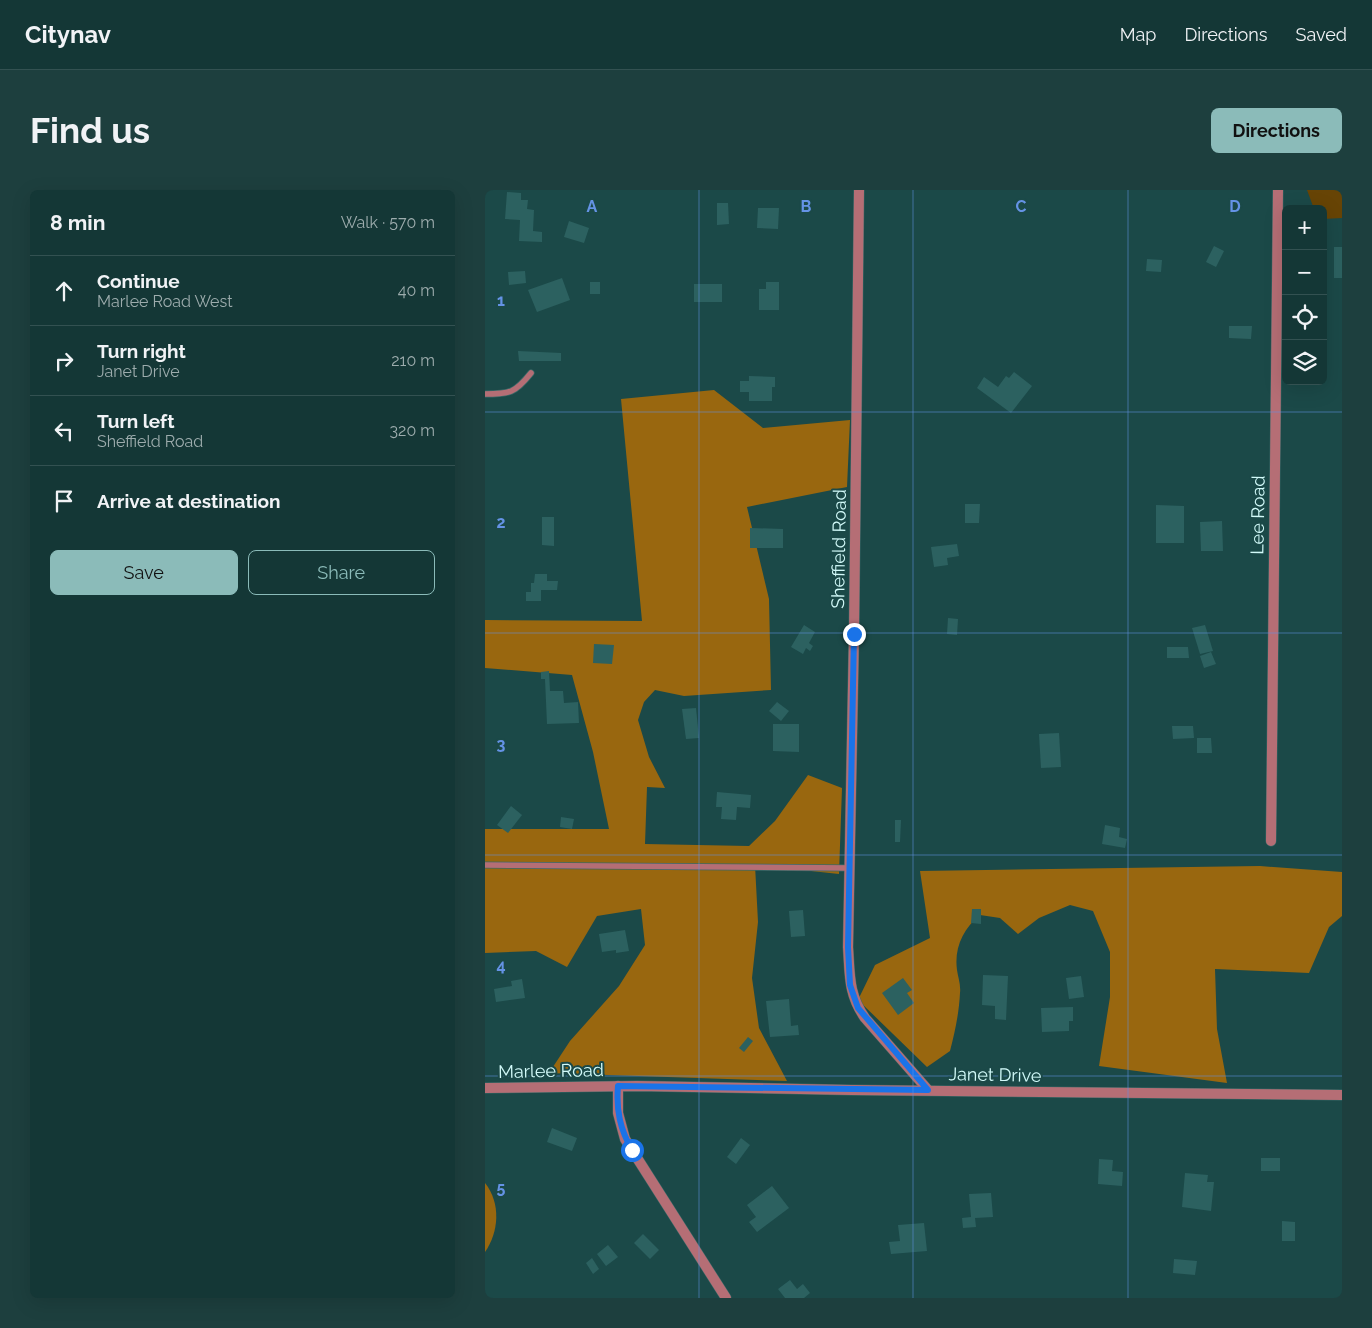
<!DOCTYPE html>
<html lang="en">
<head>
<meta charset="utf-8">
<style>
  :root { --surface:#143736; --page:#1d3f3e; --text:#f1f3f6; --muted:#9dacad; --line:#335151; --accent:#8bbbb9 }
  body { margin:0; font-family:Raleway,sans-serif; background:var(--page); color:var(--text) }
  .controls { position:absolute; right:15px; top:15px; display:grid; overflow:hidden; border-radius:8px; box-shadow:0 5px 20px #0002 }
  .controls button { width:45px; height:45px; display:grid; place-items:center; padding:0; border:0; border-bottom:1px solid var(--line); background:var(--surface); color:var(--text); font:25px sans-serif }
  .stop { position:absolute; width:15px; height:15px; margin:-11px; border:4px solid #1a73e8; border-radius:50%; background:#fff }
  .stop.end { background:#1a73e8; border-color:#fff; box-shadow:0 1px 5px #0008 }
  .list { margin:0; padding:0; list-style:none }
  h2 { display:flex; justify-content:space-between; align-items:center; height:65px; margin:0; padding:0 20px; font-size:21px }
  h2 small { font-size:16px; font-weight:400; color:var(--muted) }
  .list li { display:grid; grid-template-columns:32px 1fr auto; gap:15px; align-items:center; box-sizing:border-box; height:70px; padding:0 20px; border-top:1px solid var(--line) }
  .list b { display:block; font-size:19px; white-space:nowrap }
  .list p { margin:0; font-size:16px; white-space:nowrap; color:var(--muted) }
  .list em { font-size:16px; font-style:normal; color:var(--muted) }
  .actions { display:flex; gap:10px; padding:15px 20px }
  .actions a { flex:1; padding:11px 0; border:1px solid var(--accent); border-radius:8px; text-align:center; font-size:18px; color:var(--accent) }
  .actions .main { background:var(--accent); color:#111 }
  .icon { flex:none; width:28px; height:28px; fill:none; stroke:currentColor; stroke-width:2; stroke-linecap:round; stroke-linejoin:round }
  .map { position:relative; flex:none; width:857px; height:1108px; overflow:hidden; border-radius:8px }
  header { display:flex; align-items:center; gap:30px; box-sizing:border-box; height:70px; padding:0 25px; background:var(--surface); border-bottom:1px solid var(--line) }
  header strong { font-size:24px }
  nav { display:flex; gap:28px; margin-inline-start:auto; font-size:18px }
  .intro { display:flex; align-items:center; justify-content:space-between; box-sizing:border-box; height:120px; padding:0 30px }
  h1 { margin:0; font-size:35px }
  .button { padding:12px 22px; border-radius:8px; background:var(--accent); color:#111; font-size:18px; font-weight:700 }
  main { display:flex; gap:30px; padding:0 30px }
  aside { flex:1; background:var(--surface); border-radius:8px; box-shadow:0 5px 20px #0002 }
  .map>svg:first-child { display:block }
  .green { fill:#674405 }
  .forest { fill:#99670f }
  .building { fill:#2c6160 }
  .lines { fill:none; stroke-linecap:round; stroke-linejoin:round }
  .lane-casing { stroke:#3c6968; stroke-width:7 }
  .street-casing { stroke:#3c6968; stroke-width:11 }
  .lane { stroke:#b56e75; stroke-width:5.5 }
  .street { stroke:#b56e75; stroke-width:10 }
  .route { stroke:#1a73e8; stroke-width:6 }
  .grid { fill:none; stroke:#6593e5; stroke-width:1; stroke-opacity:0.55 }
  .labels { text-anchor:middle; stroke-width:4; stroke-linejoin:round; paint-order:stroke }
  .street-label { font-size:18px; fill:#d2faf9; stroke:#1b4948 }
  .grid-label { font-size:16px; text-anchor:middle; font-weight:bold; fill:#6593e5; stroke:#1b4948; stroke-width:4; stroke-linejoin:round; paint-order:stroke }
</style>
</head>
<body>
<header>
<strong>Citynav</strong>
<nav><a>Map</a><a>Directions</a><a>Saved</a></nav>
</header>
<div class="intro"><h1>Find us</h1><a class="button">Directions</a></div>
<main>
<aside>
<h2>8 min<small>Walk · 570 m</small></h2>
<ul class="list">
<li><svg class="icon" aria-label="ahead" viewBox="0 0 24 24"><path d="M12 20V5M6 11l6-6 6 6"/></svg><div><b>Continue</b><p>Marlee Road West</p></div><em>40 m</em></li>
<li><svg class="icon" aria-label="right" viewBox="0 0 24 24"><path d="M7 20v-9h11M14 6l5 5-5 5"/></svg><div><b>Turn right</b><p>Janet Drive</p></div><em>210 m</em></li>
<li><svg class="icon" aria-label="left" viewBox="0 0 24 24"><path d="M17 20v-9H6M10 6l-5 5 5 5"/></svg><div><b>Turn left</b><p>Sheffield Road</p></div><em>320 m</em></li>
<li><svg class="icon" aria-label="arrive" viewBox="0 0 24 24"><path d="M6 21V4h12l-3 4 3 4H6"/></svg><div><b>Arrive at destination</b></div></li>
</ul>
<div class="actions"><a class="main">Save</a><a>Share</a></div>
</aside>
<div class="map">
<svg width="857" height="1108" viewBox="0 0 857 1108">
  <rect width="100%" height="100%" fill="#1b4948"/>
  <!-- green -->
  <path class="green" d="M822,0H857V28L838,29V19H829Z"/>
  <!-- forest -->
  <g class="forest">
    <path d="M229,200L278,238L365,230L362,297L262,317L284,409L286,500L199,506L170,500L159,512L153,530L164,567L180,598L162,597L160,654L264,656L290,631L323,585L357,598L354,684L270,675L273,732L267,788L274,838L302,891L64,883L85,851L134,796L160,755L156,719L112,726L82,777L51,761L0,763V639H124L108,562L87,485L0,478V430L157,431L136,209Z"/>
    <path d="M775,676L857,682V726L844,737L824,783L730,779L732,839L742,893L614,876L625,807V762L608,721L585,715L554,728L533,744L515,728L495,725C478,739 469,758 472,780C473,787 476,795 475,803C474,823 470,842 465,861L442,877L373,810L390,775L445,748L435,681Z"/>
    <path d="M0,993C16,1013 14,1042 0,1062Z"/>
  </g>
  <!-- building -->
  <g class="building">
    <path d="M22,2L36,3V10H43L42,19L49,20L48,41L57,42V52L34,51L35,30L20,29Z"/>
    <path d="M232,13H243L244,34L232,35Z"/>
    <path d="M273,18H294L293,39L272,38Z"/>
    <path d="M84,31L104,38L99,53L79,47Z"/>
    <path d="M729,56L739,61L731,77L721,72Z"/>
    <rect x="849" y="57" width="8" height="31"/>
    <path d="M662,69L677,70L676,82L661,81Z"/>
    <path d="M40,81L41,93L24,95L23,82Z"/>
    <path d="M77,88L85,110L52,122L43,100Z"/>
    <rect x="105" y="92" width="10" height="12"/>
    <path d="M281,92H294V120H274V99H281Z"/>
    <rect x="209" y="94" width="28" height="18"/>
    <path d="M744,136H767L766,149L744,148Z"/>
    <path d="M33,161L76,163V171H34Z"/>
    <path d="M529,182L547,196L526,223L492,198L499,187L513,197L521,186L524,188Z"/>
    <path d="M264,186L290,187V197H287V211H264V202H255V191H264Z"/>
    <path d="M480,314H495L494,333H480Z"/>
    <path d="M671,315L699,316V353H671Z"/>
    <path d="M57,327H69V356L57,355Z"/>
    <path d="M737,331L738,361H716L715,332Z"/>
    <path d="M265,338L298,339V358H265Z"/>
    <path d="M472,354L474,366L462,368L463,375L449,377L446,357Z"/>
    <path d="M50,384H62V391H73L72,400H56V411H41V402H46V393H49Z"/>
    <path d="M463,428L473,429L472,445L462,444Z"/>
    <path d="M319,435L330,442L324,453L328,456L325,461L321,458L318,464L306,457Z"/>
    <path d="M720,435L728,461L715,464L707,438Z"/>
    <path d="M109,454L129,455L127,474L108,473Z"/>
    <path d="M682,457H703L704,468H682Z"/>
    <path d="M726,462L731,474L719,478L715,466Z"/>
    <path d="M64,481L65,501H78L79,513L93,512L94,533L62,534L60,489H56V482Z"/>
    <path d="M292,512L304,521L296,531L284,521Z"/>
    <path d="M211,518L214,548L201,549L197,519Z"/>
    <path d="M288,534H314V562L288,561Z"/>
    <path d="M687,536H708L709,548L688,549Z"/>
    <path d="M574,543L576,577L556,578L554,544Z"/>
    <path d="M712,548H726L727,563H712Z"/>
    <path d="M232,602L266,605L265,618L252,617L251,630L236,629L237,617H231Z"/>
    <path d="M26,616L37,625L23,643L12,635Z"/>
    <path d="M76,627L89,629L87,639L75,637Z"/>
    <path d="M410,630H416L415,652H410Z"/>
    <path d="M620,635L635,638L634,647L642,649L640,658L617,654Z"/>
    <path d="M487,719H496V734L486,733Z"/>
    <path d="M318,720L320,746L306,747L304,721Z"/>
    <path d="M140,740L144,761L131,763V760L117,762L114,744Z"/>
    <path d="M498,785L523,786L521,830L510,829V816L497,815Z"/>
    <path d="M596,786L599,807L584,809L581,788Z"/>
    <path d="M418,788L427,800L422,803L429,813L413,825L397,803Z"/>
    <path d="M37,789L40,808L11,812L9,799L27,796L26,791Z"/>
    <path d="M304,809L306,836L313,835L314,845L285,847L281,811Z"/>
    <path d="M588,817V831H584V841L557,842L556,818Z"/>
    <path d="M263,847L268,851L259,862L254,858Z"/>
    <path d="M67,938L92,948L87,961L62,952Z"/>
    <path d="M256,948L265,955L251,974L242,967Z"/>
    <rect x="776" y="968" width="19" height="13"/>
    <path d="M614,969L628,970L627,981L638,982L637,996L613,994Z"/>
    <path d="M700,983L723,985L722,992H729L726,1021L697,1017Z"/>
    <path d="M287,996L304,1018L272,1042L264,1032L271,1027L262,1015Z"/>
    <path d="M506,1003L508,1027L490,1028L491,1037L478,1038L477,1028L486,1027L484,1004Z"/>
    <path d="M797,1031L810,1032V1051H797Z"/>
    <path d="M439,1033L442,1061L406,1064L404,1052L415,1051L413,1035Z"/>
    <path d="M158,1044L174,1060L165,1069L149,1053Z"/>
    <path d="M123,1055L133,1067L121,1076L112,1064Z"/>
    <path d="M107,1068L114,1079L108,1084L101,1073Z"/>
    <path d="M689,1069L712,1071L710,1085L688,1083Z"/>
    <path d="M305,1090L312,1099L318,1094L325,1103L319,1108H300L293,1099Z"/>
  </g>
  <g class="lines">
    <defs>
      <g id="lane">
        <path d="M0,204C25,204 30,203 46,183"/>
        <path d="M0,675L365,678"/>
      </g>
      <g id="street">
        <path d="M374,0L369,443L363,757C365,784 363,804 380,828L443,900"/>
        <path d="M786,651L793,0"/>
        <path d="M133,896V923L140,949L241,1108"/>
        <path d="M0,898L152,896L366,900L857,905"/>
      </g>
    </defs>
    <!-- lane casing -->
    <use href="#lane" class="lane-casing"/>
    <!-- street casing -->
    <use href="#street" class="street-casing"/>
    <!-- lane -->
    <use href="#lane" class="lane"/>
    <!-- street -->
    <use href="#street" class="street"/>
  </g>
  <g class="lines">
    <!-- route -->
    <path class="route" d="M147,960C135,939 131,920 133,896L443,900L373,818L365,795L363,757L369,444"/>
  </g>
  <!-- grid -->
  <path class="grid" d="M214,0V1108M428,0V1108M643,0V1108M0,222H857M0,443H857M0,665H857M0,886H857"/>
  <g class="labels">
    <!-- street labels -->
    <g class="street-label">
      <text transform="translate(773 325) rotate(-89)" y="6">Lee Road</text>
      <text transform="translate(354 359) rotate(-89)" y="6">Sheffield Road</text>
      <text transform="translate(66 881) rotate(-1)" y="6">Marlee Road</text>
      <text transform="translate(510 885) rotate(1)" y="6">Janet Drive</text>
    </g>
  </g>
  <g class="grid-label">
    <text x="107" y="22">A</text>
    <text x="321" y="22">B</text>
    <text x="536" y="22">C</text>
    <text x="750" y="22">D</text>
    <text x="16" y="116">1</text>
    <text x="16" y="338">2</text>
    <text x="16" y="560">3</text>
    <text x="16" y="781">4</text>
    <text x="16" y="1003">5</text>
  </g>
</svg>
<div class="controls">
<button>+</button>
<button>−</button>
<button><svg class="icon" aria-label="locate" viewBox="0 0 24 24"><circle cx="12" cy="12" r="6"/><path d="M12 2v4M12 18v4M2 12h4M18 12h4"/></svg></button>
<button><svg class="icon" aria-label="layers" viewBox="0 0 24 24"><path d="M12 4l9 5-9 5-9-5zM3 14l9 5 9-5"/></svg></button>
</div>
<div class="stop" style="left:147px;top:960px"></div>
<div class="stop end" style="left:369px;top:444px"></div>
</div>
</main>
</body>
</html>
